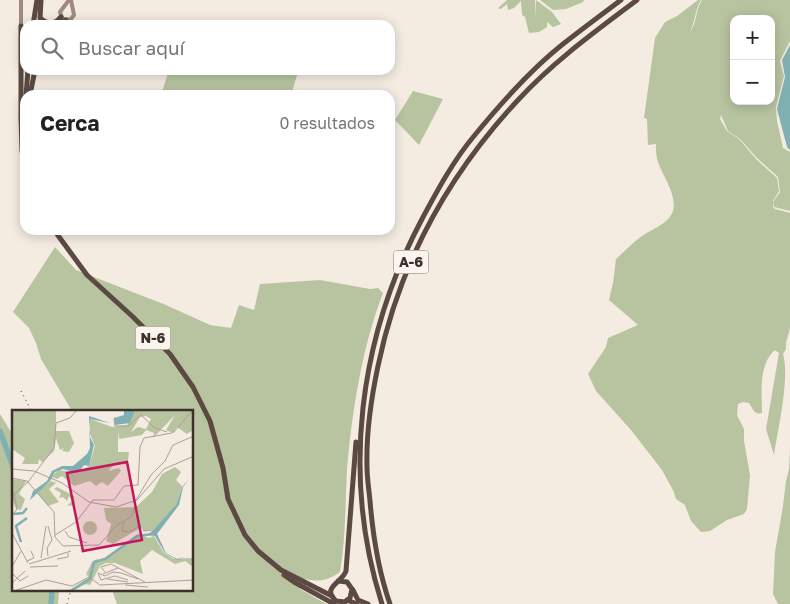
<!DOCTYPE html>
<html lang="es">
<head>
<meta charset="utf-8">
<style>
  :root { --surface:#fff; --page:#f6f6f6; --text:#222; --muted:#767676; --line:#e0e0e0 }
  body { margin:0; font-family:"Golos Text",sans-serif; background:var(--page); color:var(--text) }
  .controls { position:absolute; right:15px; top:15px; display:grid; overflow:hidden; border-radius:10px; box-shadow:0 2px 12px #0003 }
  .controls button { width:45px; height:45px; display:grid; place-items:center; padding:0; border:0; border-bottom:1px solid var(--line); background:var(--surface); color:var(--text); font:25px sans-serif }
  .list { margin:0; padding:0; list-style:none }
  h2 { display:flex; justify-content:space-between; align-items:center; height:65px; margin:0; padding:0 20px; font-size:21px }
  h2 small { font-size:16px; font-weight:400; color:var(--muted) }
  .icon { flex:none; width:28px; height:28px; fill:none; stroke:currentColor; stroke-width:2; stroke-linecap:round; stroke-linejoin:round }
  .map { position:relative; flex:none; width:790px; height:604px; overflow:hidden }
  .search { position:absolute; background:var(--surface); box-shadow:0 2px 12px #0003; left:20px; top:20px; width:375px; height:55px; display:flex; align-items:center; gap:12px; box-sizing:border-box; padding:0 18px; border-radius:15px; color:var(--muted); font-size:19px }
  .panel { position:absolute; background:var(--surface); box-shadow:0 2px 12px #0003; left:20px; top:90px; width:375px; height:145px; border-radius:15px }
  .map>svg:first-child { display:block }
  .green { fill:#b8c4a0; fill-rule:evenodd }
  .water { fill:#7fb0b2 }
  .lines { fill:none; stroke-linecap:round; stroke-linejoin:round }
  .river { stroke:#7fb0b2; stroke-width:5.5 }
  .secondary { stroke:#a18a7d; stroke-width:4 }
  .highway { stroke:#5c4a42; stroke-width:5 }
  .rail { stroke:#3b302b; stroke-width:1; stroke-dasharray:1 4; stroke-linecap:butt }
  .labels { text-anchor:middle; stroke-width:4.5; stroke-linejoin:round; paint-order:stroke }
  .shield { fill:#fbf5ee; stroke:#756b66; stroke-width:1 }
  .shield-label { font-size:14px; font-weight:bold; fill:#3b302b }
  .inset-river { fill:none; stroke:#7fb0b2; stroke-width:2.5 }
  .inset-road { fill:none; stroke:#aaa098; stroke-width:1 }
  .view { fill:#c2185b; fill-opacity:0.15; stroke:#c2185b; stroke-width:2.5 }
  .inset-edge { fill:none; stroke:#3b302b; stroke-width:2.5 }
</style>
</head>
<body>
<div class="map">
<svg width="790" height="604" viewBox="0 0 790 604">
  <rect width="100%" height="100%" fill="#f4ebe1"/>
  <!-- green -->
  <g class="green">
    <path d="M507,0H535V17L536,0L552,12L561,24L553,27L547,22V27L539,32L529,33L525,17L522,15L521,1L514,8L508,10L507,4L501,9L498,8Z"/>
    <path d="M540,0H584L583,2L566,9L553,10Z"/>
    <path d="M698,0H701C695,10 695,22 690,32C697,23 695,11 702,0H790V41L780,61L784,76L776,107L777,121L783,148L790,152V211L774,207L773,202L780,192L778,177L757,158L740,139L728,131L721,115L720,119L727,131L739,139L756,159L777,178L779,191L773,201V207L775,209L790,213V328L786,343V349L783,354C790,377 778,429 774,455L766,429L779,353L775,350C758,365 762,393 762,413C754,415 753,409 749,403L743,402L738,404L737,415L744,429V441L750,475L747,509L744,514L727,520L710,531L701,532L691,521L685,505L676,499L674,492L662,470L631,430L596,391L588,374L606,347L608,338L638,325L609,300L613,283L616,259C624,252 633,242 642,236C667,221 683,217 668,184C661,168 655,162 656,144L648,145L647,119L644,118L655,38L665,22L677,16ZM734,19H771V101H734Z"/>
    <path d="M169,70H293L298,72L291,95H161Z"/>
    <path d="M413,91L443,99L419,145L395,120Z"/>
    <path d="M55,247L76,270L166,305L210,325L231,328L239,305L254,310L260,284L320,280L370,289L378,288L383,293C362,347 352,412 347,469C345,503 346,538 340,572C327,581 320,582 305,579L300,589L326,604H117L112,590H192V412L72,411L41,359L36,343L29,328L13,312Z"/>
    <path d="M0,414L14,437V590H59L58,604H0Z"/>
    <path d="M790,448V604H778L773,594L775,552L783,506L786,481L789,469Z"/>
  </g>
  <!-- water -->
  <path class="water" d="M790,45V150L787,147L777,109L785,77L782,60Z"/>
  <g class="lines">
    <!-- river -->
    <g class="river">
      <path d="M0,431L14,469"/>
      <path d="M51,604L52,590"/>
    </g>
    <!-- secondary -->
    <g class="secondary">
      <path d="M69,0L60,12L62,18L66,20L71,19L74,15L71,0"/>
      <path d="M21,26V0"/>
    </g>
    <!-- highway -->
    <g class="highway">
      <path d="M41,0L40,18C48,25 54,25 61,17"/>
      <path d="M33,25L37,0"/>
      <path d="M60,25L66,20"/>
      <path d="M21,26V118L22,151L25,164"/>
      <path d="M26,95L28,70"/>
      <path d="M30,95L35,70"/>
      <path d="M54,230L87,275L132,316L170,354L193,387L210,421L223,468L228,499L245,535L258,551L281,570L332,596"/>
      <path d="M284,575L294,582L334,604"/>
      <path d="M338,581L347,582L352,589L350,598L345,602L336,601C321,587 342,583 346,571L356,442"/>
      <path d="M353,590L358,600L368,604"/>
      <path d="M347,600L357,604"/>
      <path d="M382,604C341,475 359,338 422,219C437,191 453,161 474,136C501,103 530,70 563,44C582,29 601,15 621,0"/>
      <path d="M390,604C378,570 373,537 370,501C369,490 367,478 367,467C366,433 371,399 378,366C399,264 448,175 519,99C554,61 596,31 637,0"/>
    </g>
    <!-- rail -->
    <g class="rail">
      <path d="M21,391L32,412"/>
      <path d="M67,604L71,590"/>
    </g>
  </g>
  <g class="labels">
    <!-- shield labels -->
    <g class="shield">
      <rect x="393.5" y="250.5" width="35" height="23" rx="4"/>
      <rect x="135.5" y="326.5" width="35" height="23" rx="4"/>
    </g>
    <g class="shield-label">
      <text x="411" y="267">A-6</text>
      <text x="153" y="343">N-6</text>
    </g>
  </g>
  <!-- overview -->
  <g transform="translate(12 410)">
    <rect width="181" height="181" fill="#f4ebe1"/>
    <path d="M0,0H44V21H57L62,33L57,42L50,41L52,38L48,40L44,28L42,41L30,52L27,49L26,54H10L13,48L0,39ZM123,0H181V20L175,24L165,17L161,23L154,20L163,5L141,28L142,23L134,20L130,25L107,29L106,21V42H117L116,50L114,54L86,56H101L96,61L107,58L109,61L96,76L90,72L84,76L78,71L62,76L50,66L45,69L40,67L46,60L66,63L77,56L83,36L78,24V9L100,17L115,15ZM134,6L139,9L134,19L126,17L119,22L128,7ZM163,57L169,62L164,70L170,76L164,95L147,118L132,121L130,117L101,134L94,131L99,114L94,110L92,98L124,97L140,82L150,64ZM0,69L14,71L7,84L13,89L9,100L4,99L0,89ZM39,71L44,73L37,79L47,92L36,96L24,82ZM45,77L62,86L63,95L55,96L60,91L57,86L55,91L51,87L47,88L49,83L42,79ZM71 118a7 7 0 1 1 14 0a7 7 0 1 1-14 0ZM127,124L137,128L142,126L152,143L162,149L180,148L181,157L173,151L163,154L140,140L128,151L131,164L103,153H94L88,156L78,175L74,174L56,181L77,167L74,164L80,152L85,149L88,152Z" fill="#b8c4a0" fill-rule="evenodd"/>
    <path d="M112,0H123L118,13L103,15L102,8L112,5ZM77,6L98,13L78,9L77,25L82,35L77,56L72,55L66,63L51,59L43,62L38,71L18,90L21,81L35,71L40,61L50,56H61L75,44L78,38ZM178,68L171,77L167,95L145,124L154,143L165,149L173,147L165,150L153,143L143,126L137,125L164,95L170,77Z" fill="#7fb0b2"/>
    <path class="inset-river" d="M2,104L11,103L15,98M9,132L4,116L15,108M59,181L78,169L82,152L93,149L125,126L141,124"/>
    <path class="inset-road" d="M102,8L103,16H116L129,5L143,18L155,22M161,23L181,0M0,59L22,61L50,73L77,92L104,97L125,90L152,59L182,46M0,68L15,71L42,102L43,127L51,136L87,135L105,115L119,107L123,97M124,90L139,65L153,51L161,35L182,26M0,106L5,99L2,84L16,72L42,38L44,13L58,8L65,0M112,111L110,121L117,122L128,116L132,121L142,120L137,124M36,116L40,130L35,138L36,146M53,121L57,127L75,133M0,123L16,153M43,125L64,112L81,90H102L112,76L126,75L128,37L132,28L160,23M29,148L34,116M45,149L56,147V143M15,151L22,148L19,141M17,154L59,141M1,155L9,141M18,157L46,156M93,162L89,157L99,154L133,172M1,164L8,171L16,166M91,164L106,158M95,169L116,172M116,170L103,166L89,170L86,163L93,166L101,162L109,163L126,169M0,173L13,161M113,175L136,177M2,181L34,170L60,176L77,167L88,175L182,170"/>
    <path class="view" d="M115,52L130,130L71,141L55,63Z"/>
    <rect width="181" height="181" class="inset-edge"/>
  </g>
</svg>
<div class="controls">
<button>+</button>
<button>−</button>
</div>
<div class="search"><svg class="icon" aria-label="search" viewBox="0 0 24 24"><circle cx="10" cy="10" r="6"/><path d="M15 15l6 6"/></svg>Buscar aquí</div>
<section class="panel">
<h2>Cerca<small>0 resultados</small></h2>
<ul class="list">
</ul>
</section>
</div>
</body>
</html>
